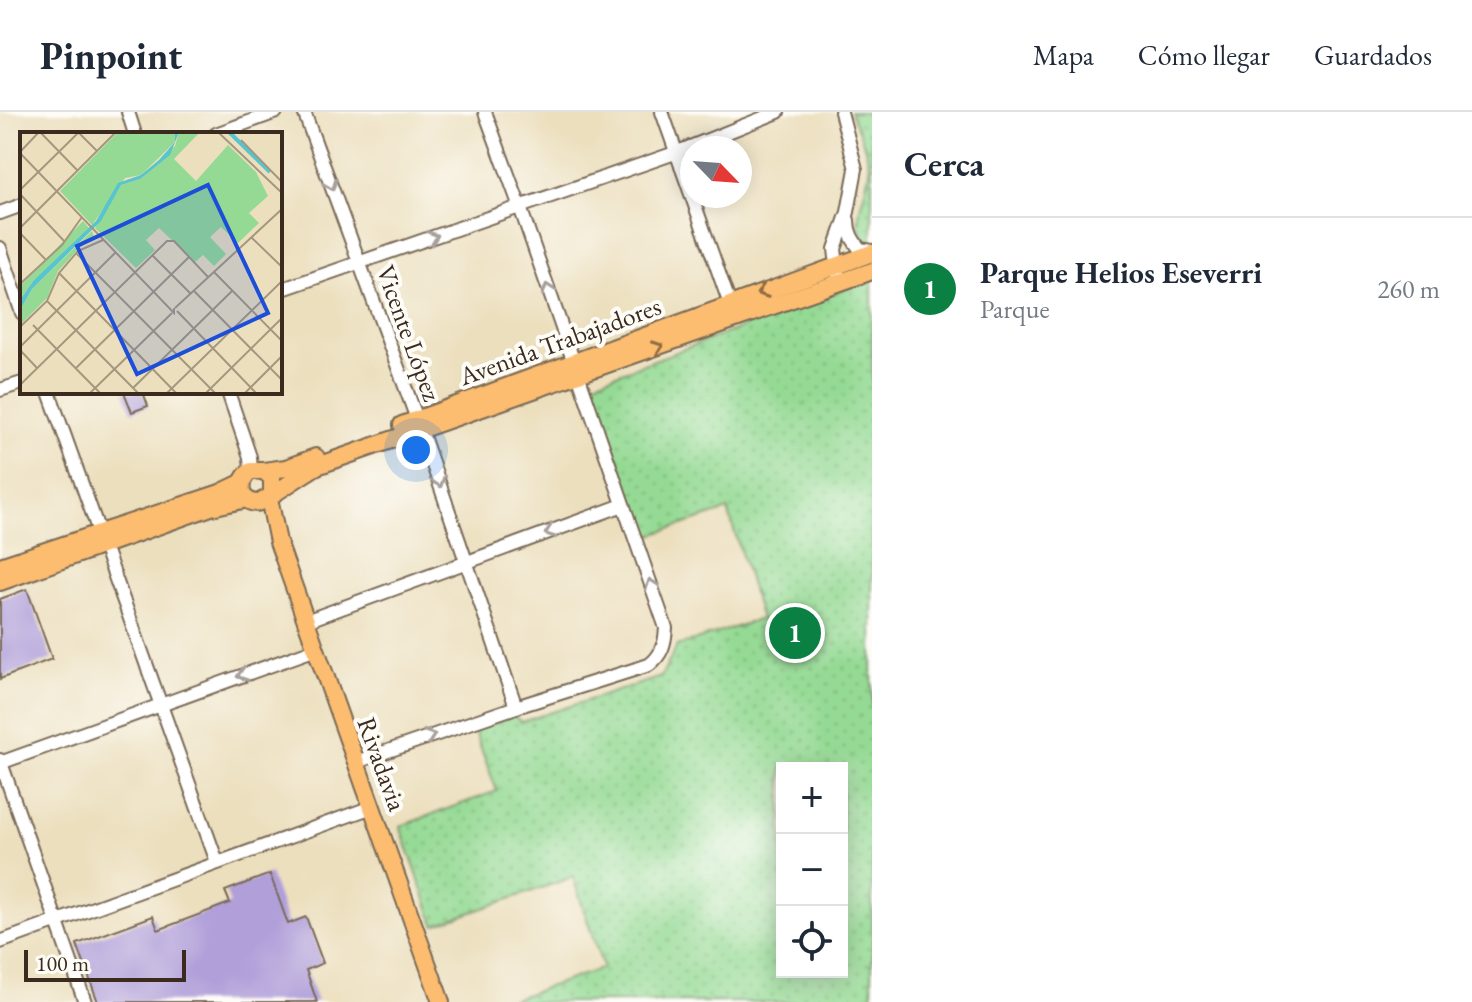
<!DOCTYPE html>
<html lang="es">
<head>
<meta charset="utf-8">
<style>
  :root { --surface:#fff; --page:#f2f2f3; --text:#1f2937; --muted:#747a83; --line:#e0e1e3; --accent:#0b8043 }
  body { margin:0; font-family:"EB Garamond",serif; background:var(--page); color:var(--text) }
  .controls { position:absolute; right:24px; bottom:24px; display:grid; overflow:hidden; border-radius:0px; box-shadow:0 4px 20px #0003 }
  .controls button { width:72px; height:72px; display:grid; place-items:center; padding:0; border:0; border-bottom:2px solid var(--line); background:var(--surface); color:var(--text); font:40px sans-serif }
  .compass { position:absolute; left:680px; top:24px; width:72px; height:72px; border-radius:50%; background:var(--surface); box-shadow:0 4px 20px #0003; rotate:115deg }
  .scale { position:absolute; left:24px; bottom:20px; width:162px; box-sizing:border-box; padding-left:8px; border:4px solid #3b2a1e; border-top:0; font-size:22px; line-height:28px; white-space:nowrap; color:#3b2a1e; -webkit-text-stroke:6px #fdfcf7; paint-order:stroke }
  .you { position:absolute; left:416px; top:338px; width:28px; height:28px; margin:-20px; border:6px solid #fff; border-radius:50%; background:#1a73e8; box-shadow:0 0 0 12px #1a73e833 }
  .badge { display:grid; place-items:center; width:52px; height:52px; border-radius:50%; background:var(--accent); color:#fff; font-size:26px; font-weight:700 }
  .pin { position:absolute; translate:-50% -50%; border:4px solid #fff; box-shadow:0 2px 8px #0006 }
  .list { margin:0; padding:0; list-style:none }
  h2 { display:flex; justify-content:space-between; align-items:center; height:104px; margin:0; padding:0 32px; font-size:34px }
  h2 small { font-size:26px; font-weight:400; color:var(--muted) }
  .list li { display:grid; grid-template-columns:52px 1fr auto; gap:24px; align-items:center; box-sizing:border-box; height:144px; padding:0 32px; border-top:2px solid var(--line) }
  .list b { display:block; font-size:30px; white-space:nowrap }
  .list p { margin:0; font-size:26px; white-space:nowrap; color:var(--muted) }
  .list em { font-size:26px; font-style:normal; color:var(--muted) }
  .icon { flex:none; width:44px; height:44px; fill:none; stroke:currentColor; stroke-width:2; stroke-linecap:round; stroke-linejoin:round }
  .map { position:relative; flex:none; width:872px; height:890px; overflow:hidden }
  header { display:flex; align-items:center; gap:48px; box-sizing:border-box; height:112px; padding:0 40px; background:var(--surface); border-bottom:2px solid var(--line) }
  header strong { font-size:38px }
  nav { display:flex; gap:44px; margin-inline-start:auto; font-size:28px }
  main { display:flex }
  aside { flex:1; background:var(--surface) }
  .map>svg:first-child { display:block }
  .grass { fill:url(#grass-dots); stroke:#688259; stroke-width:2; fill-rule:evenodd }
  .building { fill:#b09fd9 }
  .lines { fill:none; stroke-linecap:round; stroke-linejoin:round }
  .minor-casing { stroke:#796956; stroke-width:16 }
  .major-casing { stroke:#796956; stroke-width:20 }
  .minor { stroke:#fff; stroke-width:12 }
  .major { stroke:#fcbd6f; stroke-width:16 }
  .oneway { stroke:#a79f9a }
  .oneway2 { stroke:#926c42 }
  .labels { text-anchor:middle; stroke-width:8; stroke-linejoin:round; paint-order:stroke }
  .street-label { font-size:26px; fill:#3b2a1e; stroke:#fdfcf7 }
  .inset-river { fill:none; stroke:#57c4ce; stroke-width:4 }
  .inset-road { fill:none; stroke:#a5977e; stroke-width:2 }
  .view { fill:#1d4ed8; fill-opacity:0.15; stroke:#1d4ed8; stroke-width:4 }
  .inset-edge { fill:none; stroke:#3b2a1e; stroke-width:4 }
</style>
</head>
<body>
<header>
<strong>Pinpoint</strong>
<nav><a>Mapa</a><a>Cómo llegar</a><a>Guardados</a></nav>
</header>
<main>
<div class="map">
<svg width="872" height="890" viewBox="0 0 872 890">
  <defs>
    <pattern id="grass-dots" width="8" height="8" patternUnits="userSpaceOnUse" patternTransform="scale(2)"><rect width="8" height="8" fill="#95da94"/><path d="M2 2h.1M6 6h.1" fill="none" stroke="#81bb7f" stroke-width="1.8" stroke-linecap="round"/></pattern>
  </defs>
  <rect width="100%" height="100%" fill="#fdfcf7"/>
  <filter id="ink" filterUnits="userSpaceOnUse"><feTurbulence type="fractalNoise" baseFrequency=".0125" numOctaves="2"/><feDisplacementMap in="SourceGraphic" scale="16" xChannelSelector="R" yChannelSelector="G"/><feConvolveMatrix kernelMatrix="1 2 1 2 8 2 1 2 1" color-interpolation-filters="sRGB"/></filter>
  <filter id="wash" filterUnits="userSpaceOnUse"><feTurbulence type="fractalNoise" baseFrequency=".006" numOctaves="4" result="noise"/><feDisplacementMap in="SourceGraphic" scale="32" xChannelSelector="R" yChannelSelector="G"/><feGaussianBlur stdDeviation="1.8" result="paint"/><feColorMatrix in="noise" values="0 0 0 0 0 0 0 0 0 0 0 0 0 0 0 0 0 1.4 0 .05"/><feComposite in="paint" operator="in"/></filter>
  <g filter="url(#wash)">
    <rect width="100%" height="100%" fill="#ecdfbe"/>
    <!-- grass -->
    <g class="grass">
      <path d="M850,0H866L872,14V131C843,116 870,79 869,55C867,36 858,18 850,0Z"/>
      <path d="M872,167V890H504L603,856L573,765L435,813L400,714L497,679L474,618L514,604L521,610L661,565L677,534L761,507L728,398L645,425L592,271ZM782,656H842V860H782Z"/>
    </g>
    <g id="blocks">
      <!-- building -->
      <g class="building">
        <path d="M124,280H143L148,294L132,300Z"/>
        <path d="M27,477L52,547L0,567V487Z"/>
        <path d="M270,762L288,812L306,805L323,851L306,858L317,890H98L77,832L153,804L158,818L230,791L225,779Z"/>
      </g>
    </g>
  </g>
  <g filter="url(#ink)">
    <use href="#blocks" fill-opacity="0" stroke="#796956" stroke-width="2"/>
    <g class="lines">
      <defs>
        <g id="minor">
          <path d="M128,0L135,22"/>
          <path d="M304,0L421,318L516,595"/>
          <path d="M662,0L733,201"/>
          <path d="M216,22L276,0"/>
          <path d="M0,101L22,93"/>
          <path d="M848,108C848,120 852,127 860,137L872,139"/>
          <path d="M0,136L22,201"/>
          <path d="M839,171L835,137L848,100L856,57L841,0"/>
          <path d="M280,178L675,41L778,0"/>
          <path d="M0,278L22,271"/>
          <path d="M49,280L217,750"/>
          <path d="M228,280L250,345L251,359"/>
          <path d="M306,509L623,393"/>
          <path d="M0,648L85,890"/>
          <path d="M356,650L516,595L649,553C662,543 665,532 666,516L520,95L485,0"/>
          <path d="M0,651L316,537"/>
          <path d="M0,830L372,695"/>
        </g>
        <g id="major">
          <path d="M402,313L872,141"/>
          <path d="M264,359L286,356L316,345"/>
          <path d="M272,382V366L264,359H251C238,367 237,390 257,391C262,391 307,359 317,354L872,159"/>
          <path d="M269,386L278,430L441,890"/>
          <path d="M0,454L220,381L241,371"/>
          <path d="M0,470L211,395L247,387"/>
        </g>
      </defs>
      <!-- minor casing -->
      <use href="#minor" class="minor-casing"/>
      <!-- major casing -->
      <use href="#major" class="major-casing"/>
      <!-- minor -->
      <use href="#minor" class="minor"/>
      <!-- major -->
      <use href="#major" class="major"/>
    </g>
    <!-- one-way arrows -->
    <defs><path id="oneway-chevron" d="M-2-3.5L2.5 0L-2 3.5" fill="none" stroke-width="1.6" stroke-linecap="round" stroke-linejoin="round" transform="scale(2)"/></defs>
    <g class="oneway">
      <use href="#oneway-chevron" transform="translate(331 73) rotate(69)"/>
      <use href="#oneway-chevron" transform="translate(433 125) rotate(-19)"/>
      <use href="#oneway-chevron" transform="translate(548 177) rotate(-109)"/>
      <use href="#oneway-chevron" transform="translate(439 370) rotate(71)"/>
      <use href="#oneway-chevron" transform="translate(550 420) rotate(160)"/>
      <use href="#oneway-chevron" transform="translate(651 472) rotate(-109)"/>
      <use href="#oneway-chevron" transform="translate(242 563) rotate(161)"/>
      <use href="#oneway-chevron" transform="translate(430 624) rotate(-19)"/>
    </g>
    <g class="oneway2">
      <use href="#oneway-chevron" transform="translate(762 180) rotate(161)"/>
      <use href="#oneway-chevron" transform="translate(658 235) rotate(-20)"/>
    </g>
  </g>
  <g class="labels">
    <!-- street labels -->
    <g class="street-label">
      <text transform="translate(409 221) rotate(70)" y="9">Vicente López</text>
      <text transform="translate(560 229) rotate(-20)" y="9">Avenida Trabajadores</text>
      <text transform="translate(382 652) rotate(70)" y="9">Rivadavia</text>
    </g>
  </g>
  <!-- overview -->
  <g transform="translate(20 20)">
    <rect width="262" height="262" fill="#ecdfbe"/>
    <path d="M98,0H155V10L121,43L105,46L72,93L40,59ZM159,0H180L154,27L176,49L208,13L236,40L248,64L229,81L239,91L218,111L201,95L190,105L206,122L194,134L183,123L175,130L139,96L126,108L135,118L116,136L75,96L101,53L120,47L155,14ZM63,89L69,96L14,148L0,168V154ZM72,99L75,107L63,112L38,139L27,166L0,193V178L12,157Z" fill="#95da94"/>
    <path d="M155,0H159L150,23L120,47L101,53L81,89L12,157L0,178V168L14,148L76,89L98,51L121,43L139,28L155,10Z" fill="#57c4ce"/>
    <path class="inset-river" d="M209,0L250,40"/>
    <path class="inset-road" d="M20,0L58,39M198,0L262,61M59,1L77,19M221,8L262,50M0,20L19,0M0,21L154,181V176M0,58L58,1M0,62L45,110M0,96L96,0M0,101L26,128M232,106L262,135M56,121L196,262M132,123L170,161M194,140L262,209M39,141L157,262M0,152L42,113L62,85M174,159L262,248M27,169L119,262M155,176L262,77M157,179L237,262M13,193L81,262M0,195L27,169L39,141L58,119L83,108M0,215L95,121M0,218L17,236M55,237L169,125M0,253L147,109H154L188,145M113,256L212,159M69,262L152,181M146,262L262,149M185,262L262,186M224,262L262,224"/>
    <path class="view" d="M188,53L248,181L117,242L57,114Z"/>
    <rect width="262" height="262" class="inset-edge"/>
  </g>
</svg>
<div class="controls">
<button>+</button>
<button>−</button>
<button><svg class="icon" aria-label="locate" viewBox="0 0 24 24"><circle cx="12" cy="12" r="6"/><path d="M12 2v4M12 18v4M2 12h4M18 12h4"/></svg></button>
</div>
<svg class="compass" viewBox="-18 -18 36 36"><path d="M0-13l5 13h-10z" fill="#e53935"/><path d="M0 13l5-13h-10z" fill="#747a83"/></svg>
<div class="scale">100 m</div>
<div class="you"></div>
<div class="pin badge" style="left:795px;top:521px">1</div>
</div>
<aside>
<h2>Cerca<small></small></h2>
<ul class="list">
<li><span class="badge">1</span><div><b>Parque Helios Eseverri</b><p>Parque</p></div><em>260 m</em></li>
</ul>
</aside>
</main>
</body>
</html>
